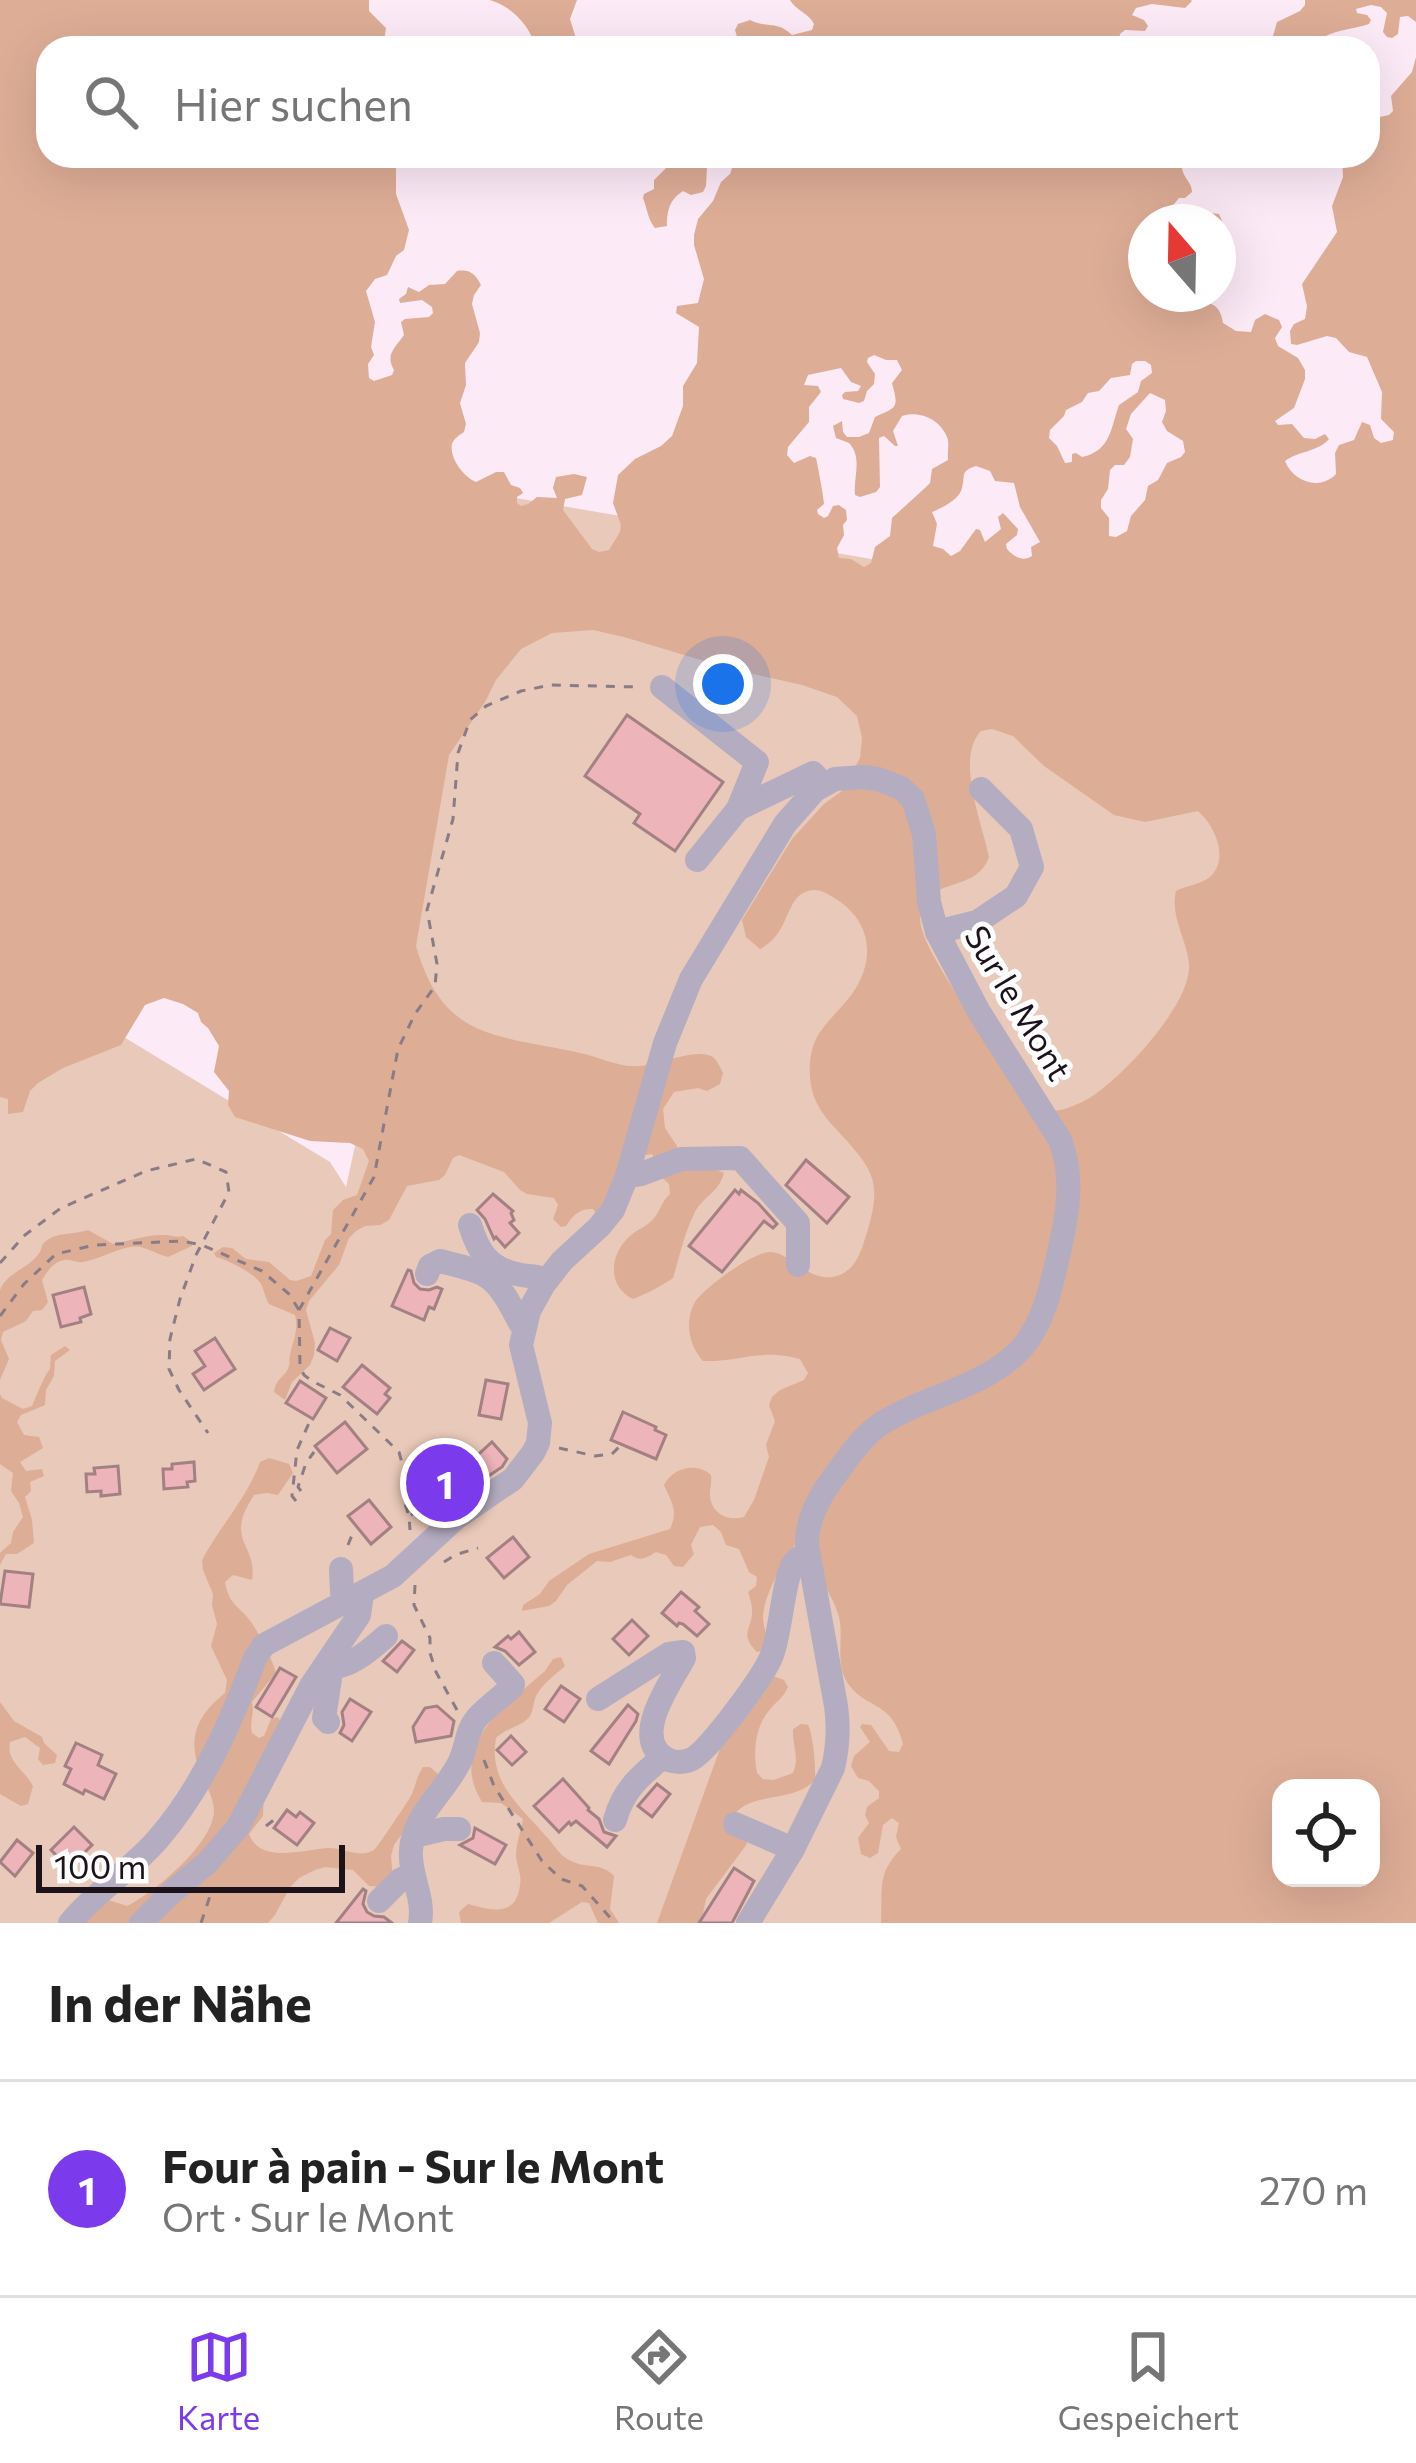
<!DOCTYPE html>
<html lang="de">
<head>
<meta charset="utf-8">
<style>
  :root { --surface:#fff; --page:#f6f6f6; --text:#222; --muted:#767676; --line:#e0e0e0; --accent:#7c3aed }
  body { margin:0; font-family:Commissioner,sans-serif; background:var(--page); color:var(--text) }
  .controls { position:absolute; right:36px; bottom:36px; display:grid; overflow:hidden; border-radius:24px; box-shadow:0 12px 48px #0002 }
  .controls button { width:108px; height:108px; display:grid; place-items:center; padding:0; border:0; border-bottom:3px solid var(--line); background:var(--surface); color:var(--text); font:60px sans-serif }
  .compass { position:absolute; left:1128px; top:204px; width:108px; height:108px; border-radius:50%; background:var(--surface); box-shadow:0 12px 48px #0002; rotate:340deg }
  .scale { position:absolute; left:36px; bottom:30px; width:309px; box-sizing:border-box; padding-left:12px; border:6px solid #1c1219; border-top:0; font-size:33px; line-height:42px; white-space:nowrap; color:#1c1219; -webkit-text-stroke:9px #fefefe; paint-order:stroke }
  .you { position:absolute; left:723px; top:684px; width:42px; height:42px; margin:-30px; border:9px solid #fff; border-radius:50%; background:#1a73e8; box-shadow:0 0 0 18px #1a73e833 }
  .badge { display:grid; place-items:center; width:78px; height:78px; border-radius:50%; background:var(--accent); color:#fff; font-size:39px; font-weight:700 }
  .pin { position:absolute; translate:-50% -50%; border:6px solid #fff; box-shadow:0 3px 12px #0006 }
  .list { margin:0; padding:0; list-style:none }
  h2 { display:flex; justify-content:space-between; align-items:center; height:156px; margin:0; padding:0 48px; font-size:51px }
  h2 small { font-size:39px; font-weight:400; color:var(--muted) }
  .list li { display:grid; grid-template-columns:78px 1fr auto; gap:36px; align-items:center; box-sizing:border-box; height:216px; padding:0 48px; border-top:3px solid var(--line) }
  .list b { display:block; font-size:45px; white-space:nowrap }
  .list p { margin:0; font-size:39px; white-space:nowrap; color:var(--muted) }
  .list em { font-size:39px; font-style:normal; color:var(--muted) }
  .icon { flex:none; width:66px; height:66px; fill:none; stroke:currentColor; stroke-width:2; stroke-linecap:round; stroke-linejoin:round }
  .map { position:relative; flex:none; width:1416px; height:1923px; overflow:hidden }
  .search { position:absolute; background:var(--surface); box-shadow:0 12px 48px #0002; left:36px; right:36px; top:36px; height:132px; display:flex; align-items:center; gap:30px; box-sizing:border-box; padding:0 42px; border-radius:36px; color:var(--muted); font-size:45px }
  .sheet { height:372px; background:var(--surface) }
  nav { display:flex; justify-content:space-around; align-items:center; box-sizing:border-box; height:168px; border-top:3px solid var(--line); background:var(--surface); font-size:33px; color:var(--muted) }
  nav a { display:grid; justify-items:center; gap:6px }
  nav .on { color:var(--accent) }
  .map>svg:first-child { display:block }
  .green { fill:#e9c9b9; fill-rule:evenodd }
  .forest { fill:#dead96; fill-rule:evenodd }
  .building { fill:#edb4ba; stroke:#a38083; stroke-width:3 }
  .lines { fill:none; stroke-linecap:round; stroke-linejoin:round }
  .path { stroke:#8a7c86; stroke-width:3; stroke-dasharray:9 9; stroke-linecap:butt }
  .minor { stroke:#b4adc1; stroke-width:24 }
  .labels { text-anchor:middle; stroke-width:10; stroke-linejoin:round; paint-order:stroke }
  .street-label { font-size:33px; fill:#1c1219; stroke:#fefefe }
</style>
</head>
<body>
<div class="map">
<svg width="1416" height="1923" viewBox="0 0 1416 1923">
  <rect width="100%" height="100%" fill="#fdeaf7"/>
  <!-- green -->
  <path class="green" d="M498,495L918,567L1368,616L1416,1923H0V870L48,991L330,1162L346,1187ZM1281,1788H1371V1878H1281Z"/>
  <!-- forest -->
  <g class="forest">
    <path d="M0,0H369V11L386,28L383,48H48V156H389L396,168V194L409,230L404,250L396,256L387,275L375,279L366,291L375,322L371,347L374,355L368,364L369,378L374,381L392,375L394,370C385,354 395,348 404,335L401,322L405,319L429,317L433,313L432,307L422,300L400,303L399,299L406,294L408,287L419,292L429,285L445,284L457,271C469,269 475,273 481,285L474,295L472,304L480,333L479,342L465,363L466,385L460,403L466,424L464,432C461,434 453,439 452,444C449,459 465,478 476,482L496,472H504L511,485L520,488L523,493L517,497V503L521,506L528,504L537,497L557,498L553,488L556,477L574,474L587,477L582,495L565,499L563,510L592,549L599,552L609,550L620,532L621,525L613,503L618,475L635,459L661,446L672,436L683,406V386L697,363L699,327L676,313L677,306L698,303L704,279L694,245V235L698,219L713,201L721,182L730,174L736,156H1197L1182,168C1183,178 1192,182 1192,192L1185,198H1179L1170,209C1178,227 1197,221 1211,213L1219,214L1222,221L1218,235V251V222H1146V294H1175L1182,302C1201,304 1219,296 1223,323L1236,331L1251,332L1255,320L1265,314L1279,320L1282,327L1275,338L1278,346L1298,358L1305,370V379L1294,408L1275,421L1278,425L1292,424L1304,438L1315,439L1325,434L1329,439C1318,452 1298,451 1285,461C1293,482 1320,491 1336,474L1335,453L1339,445L1354,440L1362,422L1370,425L1374,438L1381,443L1393,440L1394,432L1381,419L1382,392L1367,357L1349,352L1336,338L1327,336L1297,345L1291,344L1290,331L1294,324L1305,319L1307,306L1302,284L1337,232L1332,206L1343,177L1342,156H1368V128L1380,117L1389,115L1393,111L1391,96L1412,72L1416,57V1923H881C883,1890 876,1874 901,1849L896,1837L899,1823L892,1818L883,1825L878,1853L870,1858L861,1854L858,1838L869,1823L865,1815L867,1807L879,1798V1791L869,1781L858,1778L851,1766L854,1756L870,1742L860,1727L862,1724L871,1725L889,1751L899,1752L903,1744C892,1699 865,1710 847,1682C835,1663 844,1637 839,1617C832,1591 810,1566 796,1543C783,1562 763,1596 763,1619C764,1631 769,1638 767,1650L757,1652C738,1633 753,1629 752,1610C752,1604 750,1598 748,1592L756,1586L757,1577L749,1572L739,1549L726,1545L721,1532L713,1525L700,1527L691,1545L694,1554L683,1567L674,1566L666,1555L656,1552C646,1558 641,1562 631,1555L610,1562L597,1561L567,1585L556,1601L549,1606L522,1611L523,1605L540,1594L549,1581L589,1554L670,1529C679,1510 671,1502 664,1485C673,1467 697,1462 711,1475C712,1481 710,1487 710,1494C710,1513 728,1522 744,1517L754,1500L769,1457L766,1445L775,1421L769,1405L772,1397L780,1390L804,1380L808,1373L800,1359C758,1348 742,1362 703,1361C689,1346 684,1321 695,1302C704,1288 754,1251 771,1252C791,1253 810,1284 837,1276C853,1271 859,1257 864,1242C883,1183 877,1173 836,1129C826,1119 815,1104 812,1090C808,1073 809,1052 817,1037C826,1021 842,1008 852,994C876,960 872,922 836,899C825,892 816,886 803,893C785,903 789,934 760,949L746,937L742,920L792,839L824,804L842,791L860,758L862,738L857,716L837,697L802,685L731,669L624,637L593,630L552,633L521,649L496,680L485,702L449,755L416,946C444,1044 501,1034 584,1054C602,1058 621,1068 639,1066C658,1065 697,1047 713,1057C717,1060 721,1069 723,1073L720,1084L707,1091L698,1088L674,1092L663,1109L665,1128L677,1146L676,1153L724,1173C718,1194 704,1195 695,1212C684,1234 680,1255 673,1278C663,1285 644,1295 633,1299C606,1286 610,1253 630,1236C638,1229 648,1226 654,1218C661,1210 661,1202 670,1194L669,1184L655,1171V1159L652,1154L635,1157L599,1218L593,1209C580,1208 572,1216 566,1226L561,1227L553,1219L558,1205L554,1198L527,1194L520,1190L504,1172L459,1155L453,1158L445,1175L439,1180L407,1186L389,1220L380,1225L365,1226L356,1231L349,1238L339,1265L309,1301L306,1310L315,1343L314,1355L310,1365L292,1382L285,1400L274,1392C277,1376 285,1378 289,1366C290,1362 289,1358 290,1355C293,1340 299,1331 295,1315L269,1304C265,1297 264,1290 261,1284C256,1274 226,1259 216,1257L214,1253L223,1247L232,1248L246,1259L269,1262L290,1280L296,1281L311,1276L325,1240L331,1234L333,1210L343,1200L357,1195L369,1161L363,1149L350,1143L310,1141L235,1117L228,1105L229,1091L214,1072L219,1046L208,1028L201,1022L198,1013L183,1004L164,998L145,1005L121,1045L63,1068L38,1083L30,1091L23,1112L8,1114V1099L0,1097ZM874,355L886,360H897L902,370L892,383C899,409 897,407 875,417L869,433L859,437H847L843,432L842,421L833,426L836,438L849,443C863,458 853,477 855,495L860,497L876,492L880,487L879,438L884,436L895,446H898L893,431L902,416C919,410 940,419 947,437C950,444 947,452 948,460L932,469L930,483L926,487L892,518L890,536L875,547L871,563L864,567L851,559L839,558L837,548L844,535L843,525L847,520L846,510L839,505L833,506L828,516L824,518L818,514L817,510L824,504C824,499 817,461 816,458L810,456L794,463L787,455L788,447L809,422V407L821,392L818,386L804,385L808,375L841,368L851,382L861,386L858,391L845,392L842,395L843,399L859,403L864,401L867,391L874,384L875,374L867,362L868,358ZM1136,361H1145L1151,365L1152,373L1141,381L1138,392L1119,405C1111,427 1111,451 1082,457L1076,453L1072,454V462L1065,463L1057,446L1049,438L1050,430L1064,416L1066,410L1082,402L1088,393L1099,391L1111,378L1130,375L1132,364ZM1150,393L1165,400L1166,411L1162,422L1167,431L1183,441L1185,452L1181,457L1167,463L1158,480L1148,486L1145,500L1131,516L1127,531L1116,537L1109,536V518L1101,508V500L1108,489L1110,470L1115,465H1124L1130,457L1133,439L1126,429L1131,414ZM976,466L990,471L995,481L1014,483L1020,507L1040,542L1031,547L1032,556C1023,562 1014,557 1007,549L1006,544L1017,535L1018,529L1003,513L998,517L1001,529L985,542L980,530L976,529L960,551L951,556L943,549L933,546L937,524L932,512C942,508 960,499 962,488C966,474 959,472 976,466ZM992,729L1013,736L1044,766L1114,815L1145,822L1198,811C1214,825 1229,856 1212,875C1204,884 1187,885 1176,891C1170,917 1186,937 1189,963C1193,1000 1131,1067 1102,1089C1085,1103 1056,1117 1033,1109C1019,1103 1013,1086 1006,1073C985,1032 955,996 933,955C927,943 917,925 921,911C932,876 976,893 989,857C982,822 955,758 981,731ZM1281,1788H1371V1878H1281Z"/>
    <path d="M490,0H577L570,19L575,35L574,48H536C530,26 513,7 490,0Z"/>
    <path d="M790,0H1191L1192,1L1185,8L1152,4L1136,8L1132,15L1144,20L1148,26L1145,31L1125,30L1120,34L1118,48H764L757,44L738,40L735,30L738,24L750,20C768,29 776,20 792,35L812,30L814,24C809,13 796,11 790,0Z"/>
    <path d="M1305,0H1416V22L1408,16L1400,17L1398,34L1392,38L1387,37L1383,32L1387,13L1381,7L1371,5L1356,9L1357,13L1367,15L1371,20L1369,24C1354,29 1339,29 1324,37L1320,47L1265,48L1271,43L1277,22L1300,11L1305,5Z"/>
    <path d="M671,156H719L707,167L706,186L703,192L691,195L683,191C669,200 667,211 667,226L655,228C648,220 647,208 643,198L644,194L654,189V180L667,167Z"/>
    <path d="M88,1230L113,1244C128,1241 149,1234 164,1235C171,1235 177,1238 183,1236L192,1242V1246L168,1257C155,1254 143,1244 130,1247C113,1250 100,1259 83,1262C77,1263 70,1259 64,1260C53,1262 47,1272 42,1280L48,1302L42,1310L33,1311L26,1321L3,1332L1,1340L9,1359L0,1380V1290C7,1273 25,1270 37,1256C45,1247 38,1246 49,1239C57,1233 77,1234 88,1230Z"/>
    <path d="M65,1346L70,1350L55,1361L54,1376L46,1390L45,1405L21,1415L17,1422L24,1435L39,1437L43,1448L20,1462L26,1471L42,1469L44,1476L30,1482L31,1491L25,1497L32,1520L34,1543L17,1554H6L0,1565V1553L11,1543L13,1532L23,1517L19,1503L11,1491L13,1473L0,1464V1394L2,1398L23,1409L32,1406C36,1397 45,1374 50,1369L51,1355Z"/>
    <path d="M269,1458L289,1464L293,1473L278,1495L267,1493L254,1495C223,1542 258,1543 252,1580L233,1575L225,1582C229,1607 242,1607 253,1625C261,1637 272,1659 276,1673L252,1702C255,1713 249,1722 252,1733L259,1738L264,1736L271,1719L278,1717L282,1724L264,1786L263,1816L249,1834C260,1864 302,1850 327,1848C342,1847 360,1859 374,1850C377,1848 409,1800 412,1794C416,1784 417,1776 423,1767H430L438,1774L430,1795L394,1845L391,1856L393,1881L385,1887L369,1886L353,1870L325,1867L315,1870L299,1878L290,1887L275,1915L268,1923H70L99,1897L127,1906C154,1893 213,1844 214,1811C214,1799 206,1785 202,1776C186,1740 196,1716 225,1693L227,1680L211,1646L217,1624L212,1605L213,1594L203,1570L202,1560C220,1526 247,1498 260,1462Z"/>
    <path d="M561,1657L565,1666C555,1675 542,1684 536,1696C534,1701 533,1711 530,1716C522,1727 505,1728 496,1738C488,1782 520,1806 545,1835C554,1844 559,1856 571,1861C587,1869 601,1862 614,1876L610,1909L619,1923H598L589,1903L582,1902L549,1923H461L459,1912L468,1904C491,1910 516,1918 520,1885C522,1875 517,1866 516,1856C516,1843 521,1831 523,1819L501,1803L482,1802C447,1745 505,1706 545,1671L553,1659Z"/>
    <path d="M773,1676L784,1680L788,1687C783,1699 775,1702 768,1712C755,1728 753,1753 757,1773L763,1779L774,1780L793,1773C800,1757 792,1745 793,1729L801,1724L808,1725C813,1734 816,1768 815,1780C793,1803 757,1791 735,1813L747,1844L706,1899L701,1923H657L725,1735Z"/>
    <path d="M0,1702L14,1721L42,1737L44,1743L57,1755L55,1763L43,1765L38,1759L40,1748L25,1737L10,1742C6,1762 24,1769 33,1786L28,1804L21,1806L0,1794Z"/>
  </g>
  <!-- building -->
  <g class="building">
    <path d="M627,715L723,782L675,851L634,823L640,814L585,776Z"/>
    <path d="M806,1160L849,1197L827,1223L786,1185Z"/>
    <path d="M735,1190L739,1194L741,1190L758,1203L777,1224L773,1228L764,1221L722,1272L689,1246Z"/>
    <path d="M493,1194L513,1211L511,1213L514,1220L510,1223L519,1233L505,1247L496,1237L494,1239L485,1219L477,1210Z"/>
    <path d="M408,1270L411,1271L414,1283L420,1289L429,1290L437,1287L442,1289L434,1309L429,1307L424,1320L392,1306Z"/>
    <path d="M84,1287L91,1314L80,1318L81,1322L61,1327L53,1295Z"/>
    <path d="M330,1328L350,1338L337,1361L318,1350Z"/>
    <path d="M215,1338L235,1369L204,1390L193,1374L205,1366L195,1351Z"/>
    <path d="M362,1365L390,1388L385,1394L390,1398L377,1414L343,1387Z"/>
    <path d="M486,1380L508,1384L501,1419L479,1415Z"/>
    <path d="M300,1381L326,1398L313,1419L286,1403Z"/>
    <path d="M623,1412L656,1427L655,1430L666,1435L656,1459L611,1440Z"/>
    <path d="M345,1422L367,1449L337,1473L315,1446Z"/>
    <path d="M492,1442L507,1459L502,1467L484,1479L469,1463Z"/>
    <path d="M194,1462L195,1481L187,1482L188,1487L164,1489L163,1469H172V1464Z"/>
    <path d="M118,1466L120,1494L101,1496V1491L87,1492L86,1474H95L94,1468Z"/>
    <path d="M369,1500L391,1527L371,1544L348,1516Z"/>
    <path d="M513,1537L529,1557L504,1578L487,1558Z"/>
    <path d="M5,1571L33,1574L29,1607L0,1604Z"/>
    <path d="M681,1592L699,1607L695,1611L709,1624L697,1636L683,1624L679,1623L677,1626L662,1613Z"/>
    <path d="M632,1620L648,1636L629,1655L613,1639Z"/>
    <path d="M519,1632L535,1652L519,1665L505,1651L495,1647L508,1636L511,1639Z"/>
    <path d="M402,1641L414,1650L397,1672L383,1661Z"/>
    <path d="M280,1668L296,1677L272,1717L256,1707Z"/>
    <path d="M561,1686L580,1699L564,1722L545,1709Z"/>
    <path d="M350,1699L371,1712L352,1741L340,1733L344,1725L342,1712Z"/>
    <path d="M628,1705L638,1714L636,1721L609,1764L591,1751Z"/>
    <path d="M437,1706L454,1721L451,1736L416,1742L413,1727L425,1708Z"/>
    <path d="M511,1736L526,1752L512,1765L497,1750Z"/>
    <path d="M76,1743L102,1755L98,1765L116,1774L104,1799L85,1790L83,1794L64,1784L71,1769L65,1766Z"/>
    <path d="M563,1779L589,1808L588,1810L599,1819L604,1832L616,1836L607,1847L576,1821L571,1825L569,1822L559,1832L534,1806Z"/>
    <path d="M657,1784L670,1794L652,1817L638,1806Z"/>
    <path d="M287,1810L296,1817L300,1812L314,1823L297,1845L274,1828Z"/>
    <path d="M74,1827L92,1845L69,1868L51,1850Z"/>
    <path d="M475,1828L506,1845L495,1864L460,1845L473,1838Z"/>
    <path d="M17,1840L33,1853L15,1876L0,1862Z"/>
    <path d="M734,1868L754,1881L732,1923H699Z"/>
    <path d="M363,1889L366,1891L363,1904L367,1912L374,1916L384,1917L392,1923H336Z"/>
  </g>
  <g class="lines">
    <!-- path -->
    <g class="path">
      <path d="M0,1263L25,1235L61,1208L146,1171L196,1159L226,1172L229,1192L196,1255L180,1299L170,1339L169,1369L179,1390L208,1433"/>
      <path d="M299,1310L374,1177L398,1049L415,1014L435,986L437,964L427,910L453,819L458,753L470,720L486,706L521,691L551,685L639,687"/>
      <path d="M0,1316L24,1284L56,1254L95,1245L181,1241L202,1245L262,1271L289,1294L299,1310L300,1367L304,1375L312,1381L340,1395L399,1452L405,1474L403,1498L409,1516L410,1530"/>
      <path d="M559,1448L595,1456L612,1454L619,1447"/>
      <path d="M301,1491L298,1487L306,1463L314,1452"/>
      <path d="M296,1501L292,1496L297,1450L309,1423"/>
      <path d="M411,1515L444,1495"/>
      <path d="M348,1545L354,1530"/>
      <path d="M444,1562L455,1555L478,1548"/>
      <path d="M415,1585L414,1605L430,1638V1653L436,1672L457,1710"/>
      <path d="M484,1760L494,1786L542,1861L561,1879L582,1886L615,1923"/>
      <path d="M266,1826L275,1819"/>
      <path d="M201,1923L212,1890"/>
    </g>
    <!-- minor -->
    <g class="minor">
      <path d="M662,687L757,762L738,809L813,773L823,785"/>
      <path d="M697,860L738,809"/>
      <path d="M937,932L977,922L1016,896L1032,867L1021,829L981,789"/>
      <path d="M627,1176L641,1174L681,1159L740,1158L798,1223V1265"/>
      <path d="M470,1225C478,1251 488,1268 517,1274C528,1277 536,1275 547,1280"/>
      <path d="M427,1274L430,1266L440,1261C492,1274 495,1275 520,1323H525"/>
      <path d="M341,1569L342,1592L345,1602"/>
      <path d="M324,1667C347,1671 369,1651 386,1636"/>
      <path d="M328,1669L330,1679L324,1718L328,1722"/>
      <path d="M598,1699L669,1654L683,1652L684,1658C672,1681 630,1737 665,1758C673,1763 683,1763 692,1759C710,1749 764,1676 772,1655C781,1631 783,1582 793,1564C798,1557 801,1557 808,1554"/>
      <path d="M615,1820C623,1790 640,1776 663,1757"/>
      <path d="M735,1824L793,1849"/>
      <path d="M414,1836L444,1829H459"/>
      <path d="M379,1901L400,1880L413,1874"/>
      <path d="M70,1923C96,1891 131,1870 158,1839C203,1787 231,1722 255,1658L264,1645L393,1576L456,1518L513,1479L533,1453L538,1443L540,1423L521,1345L529,1311L544,1284L562,1261L599,1227L613,1210L627,1176L665,1043L691,979L785,824L815,790L835,779L863,777L878,779L901,788L913,799L924,834L929,902L937,932L979,1012L1060,1140C1074,1177 1068,1211 1060,1248C1052,1283 1045,1322 1020,1350C983,1388 925,1396 882,1423C861,1437 848,1458 833,1478C819,1497 806,1520 807,1545L836,1706C839,1727 838,1747 833,1768L793,1849L748,1923"/>
      <path d="M141,1923L171,1893L207,1863L238,1827L311,1686L359,1615L362,1594"/>
      <path d="M420,1923C425,1898 409,1875 411,1850C413,1815 446,1791 460,1761C467,1746 466,1731 477,1718C487,1707 501,1697 512,1687L513,1684L494,1663"/>
    </g>
  </g>
  <g class="labels">
    <!-- street labels -->
    <g class="street-label">
      <text transform="translate(1018 1003) rotate(59)" y="12">Sur le Mont</text>
    </g>
  </g>
</svg>
<div class="controls">
<button><svg class="icon" aria-label="locate" viewBox="0 0 24 24"><circle cx="12" cy="12" r="6"/><path d="M12 2v4M12 18v4M2 12h4M18 12h4"/></svg></button>
</div>
<svg class="compass" viewBox="-18 -18 36 36"><path d="M0-13l5 13h-10z" fill="#e53935"/><path d="M0 13l5-13h-10z" fill="#767676"/></svg>
<div class="scale">100 m</div>
<div class="you"></div>
<div class="pin badge" style="left:445px;top:1483px">1</div>
<div class="search"><svg class="icon" aria-label="search" viewBox="0 0 24 24"><circle cx="10" cy="10" r="6"/><path d="M15 15l6 6"/></svg>Hier suchen</div>
</div>
<section class="sheet">
<h2>In der Nähe<small></small></h2>
<ul class="list">
<li><span class="badge">1</span><div><b>Four à pain - Sur le Mont</b><p>Ort · Sur le Mont</p></div><em>270 m</em></li>
</ul>
</section>
<nav>
<a class="on"><svg class="icon" aria-label="map" viewBox="0 0 24 24"><path d="M3 6l6-2 6 2 6-2v14l-6 2-6-2-6 2zM9 4v14M15 6v14"/></svg>Karte</a>
<a><svg class="icon" aria-label="directions" viewBox="0 0 24 24"><path d="M12 3l9 9-9 9-9-9zM9 14v-3h6M13 9l2 2-2 2"/></svg>Route</a>
<a><svg class="icon" aria-label="saved" viewBox="0 0 24 24"><path d="M7 4h10v16l-5-4-5 4z"/></svg>Gespeichert</a>
</nav>
</body>
</html>
